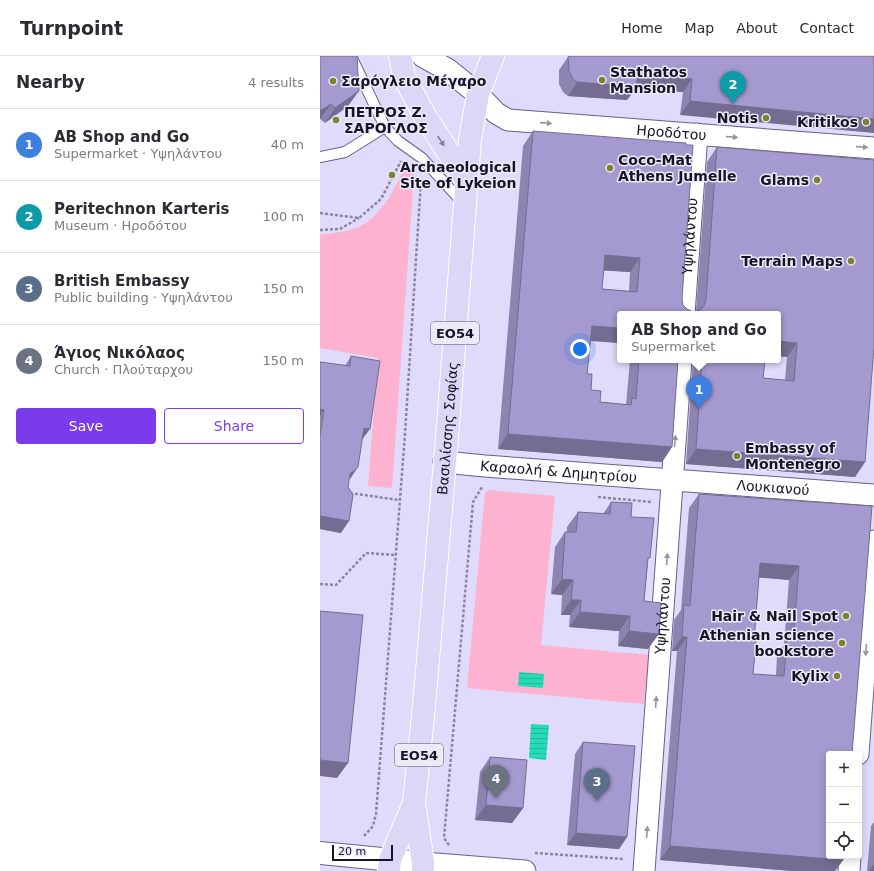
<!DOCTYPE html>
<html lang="en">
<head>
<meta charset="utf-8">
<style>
  :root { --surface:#fff; --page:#f2f2f3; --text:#2b2b33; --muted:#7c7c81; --line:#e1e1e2; --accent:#7c3aed }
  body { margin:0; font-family:"DejaVu Sans",sans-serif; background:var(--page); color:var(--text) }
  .controls { position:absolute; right:12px; bottom:12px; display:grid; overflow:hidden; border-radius:4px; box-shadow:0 2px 10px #0003 }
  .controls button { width:36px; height:36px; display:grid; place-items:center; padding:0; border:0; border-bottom:1px solid var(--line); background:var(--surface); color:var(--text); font:20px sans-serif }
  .scale { position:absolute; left:12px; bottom:10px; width:61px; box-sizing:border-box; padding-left:4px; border:2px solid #171225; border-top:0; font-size:11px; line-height:14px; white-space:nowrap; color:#171225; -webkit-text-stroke:3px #eceaf6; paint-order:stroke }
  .you { position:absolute; left:260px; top:293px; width:14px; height:14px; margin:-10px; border:3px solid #fff; border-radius:50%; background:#1a73e8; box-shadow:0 0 0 6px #1a73e833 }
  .badge { display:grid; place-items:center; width:26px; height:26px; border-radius:50%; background:var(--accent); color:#fff; font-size:13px; font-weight:700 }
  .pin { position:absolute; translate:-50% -33px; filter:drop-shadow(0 1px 2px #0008) }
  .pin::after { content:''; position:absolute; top:21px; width:14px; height:12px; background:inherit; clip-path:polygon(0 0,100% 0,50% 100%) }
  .popup { position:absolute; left:297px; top:255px; width:164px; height:52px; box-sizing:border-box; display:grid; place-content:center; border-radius:4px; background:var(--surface); filter:drop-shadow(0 1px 3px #0005); font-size:13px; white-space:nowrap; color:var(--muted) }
  .popup b { font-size:15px; color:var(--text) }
  .popup::after { content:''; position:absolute; left:50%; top:100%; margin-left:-8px; border:8px solid transparent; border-top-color:var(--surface) }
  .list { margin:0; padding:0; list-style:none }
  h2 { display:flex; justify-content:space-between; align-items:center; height:52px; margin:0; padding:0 16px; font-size:17px }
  h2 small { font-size:13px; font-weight:400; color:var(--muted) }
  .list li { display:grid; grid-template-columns:26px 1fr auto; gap:12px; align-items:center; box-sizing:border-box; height:72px; padding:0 16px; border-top:1px solid var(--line) }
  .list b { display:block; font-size:15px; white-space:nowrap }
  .list p { margin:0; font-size:13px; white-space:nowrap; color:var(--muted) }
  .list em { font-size:13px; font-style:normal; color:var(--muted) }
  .actions { display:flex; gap:8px; padding:12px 16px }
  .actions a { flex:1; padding:9px 0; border:1px solid var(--accent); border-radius:4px; text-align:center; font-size:14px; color:var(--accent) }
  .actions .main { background:var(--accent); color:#fff }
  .icon { flex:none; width:22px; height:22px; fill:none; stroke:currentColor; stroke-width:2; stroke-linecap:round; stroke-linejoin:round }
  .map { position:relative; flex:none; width:554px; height:815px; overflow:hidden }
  header { display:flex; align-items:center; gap:24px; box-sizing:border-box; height:56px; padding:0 20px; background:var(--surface); border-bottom:1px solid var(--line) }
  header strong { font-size:19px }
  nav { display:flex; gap:22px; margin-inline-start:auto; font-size:14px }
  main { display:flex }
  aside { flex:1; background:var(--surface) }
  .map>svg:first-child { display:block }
  .garden { fill:#fdb2d0 }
  .water { fill:url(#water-rules) }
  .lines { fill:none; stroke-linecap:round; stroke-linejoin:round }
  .service-casing { stroke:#695e8e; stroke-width:12 }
  .minor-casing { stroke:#695e8e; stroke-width:23 }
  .tertiary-casing { stroke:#695e8e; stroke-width:24 }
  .primary-casing { stroke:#fff; stroke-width:24 }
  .path { stroke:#8b85a0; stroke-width:2.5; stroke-dasharray:3 2; stroke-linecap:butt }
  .service { stroke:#fff; stroke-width:10 }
  .minor { stroke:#fff; stroke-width:21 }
  .tertiary { stroke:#fff; stroke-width:22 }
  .primary { stroke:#dcd6f7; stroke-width:22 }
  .wall { fill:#8e84b2; fill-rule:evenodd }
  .shaded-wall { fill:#746c91 }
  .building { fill:#a59acf; stroke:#746c91; fill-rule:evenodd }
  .oneway { fill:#97949d }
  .oneway2 { fill:#837e98 }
  .poi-dot { fill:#7c832e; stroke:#eceaf6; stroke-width:1.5 }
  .labels { text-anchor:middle; stroke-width:3; stroke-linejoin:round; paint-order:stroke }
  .shield { fill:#eceaf6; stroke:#575364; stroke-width:1 }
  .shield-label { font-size:13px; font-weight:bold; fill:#171225 }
  .poi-label { font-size:14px; font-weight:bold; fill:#171225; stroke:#eceaf6; text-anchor:end }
  .street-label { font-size:14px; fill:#171225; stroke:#eceaf6 }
</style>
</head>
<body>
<header>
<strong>Turnpoint</strong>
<nav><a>Home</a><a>Map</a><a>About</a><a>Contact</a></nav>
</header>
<main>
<aside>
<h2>Nearby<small>4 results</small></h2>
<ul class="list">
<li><span class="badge" style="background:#3f7fe0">1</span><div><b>AB Shop and Go</b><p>Supermarket · Υψηλάντου</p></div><em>40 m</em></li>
<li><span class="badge" style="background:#0f9aa8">2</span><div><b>Peritechnon Karteris</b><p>Museum · Ηροδότου</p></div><em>100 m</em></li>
<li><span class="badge" style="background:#5c6f8a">3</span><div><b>British Embassy</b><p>Public building · Υψηλάντου</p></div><em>150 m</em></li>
<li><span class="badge" style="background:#6b7280">4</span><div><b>Άγιος Νικόλαος</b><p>Church · Πλούταρχου</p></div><em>150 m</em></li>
</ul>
<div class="actions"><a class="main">Save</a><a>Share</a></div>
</aside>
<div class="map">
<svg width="554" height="815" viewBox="0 0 554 815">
  <defs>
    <pattern id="water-rules" width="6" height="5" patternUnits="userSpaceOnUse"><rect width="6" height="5" fill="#26dab4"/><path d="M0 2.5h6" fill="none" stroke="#21ba9b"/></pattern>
  </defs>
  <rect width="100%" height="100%" fill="#e0dafb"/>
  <!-- garden -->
  <g class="garden">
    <path d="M84,113L94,118L72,432L48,430L58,302L0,292V179C11,177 26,176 37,172C61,161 73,136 84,113Z"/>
    <path d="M169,434L235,440L221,589L329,599L324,648L147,632L165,437Z"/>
  </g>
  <!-- water -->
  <g class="water">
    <path d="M199,616L224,618L223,632L198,630Z"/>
    <path d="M211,668L229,669L226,704L209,702Z"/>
  </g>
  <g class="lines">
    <defs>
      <g id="service">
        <path d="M31,0L65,71L78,85L102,102L143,147"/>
        <path d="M0,101L25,96L65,71"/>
      </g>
      <g id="minor">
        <path id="s1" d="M158,38L176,57L188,64L554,92"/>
        <path id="s2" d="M364,258L377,78"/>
        <path id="s3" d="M124,406L165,410L554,439"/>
        <path d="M538,698L554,485"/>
        <path d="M103,807L205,815"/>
        <path id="s4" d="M324,815L361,304"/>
        <path d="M529,815L530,800"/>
      </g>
      <g id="tertiary">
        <path d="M103,0L128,14L158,38"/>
        <path d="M0,797L103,807"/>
      </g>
      <g id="primary">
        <path d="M80,0L84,21L105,60L146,124"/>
        <path d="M69,815L70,804L94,747"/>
        <path id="s5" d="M103,815V807L94,747L104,650L127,382L150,83L158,38L173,0"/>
      </g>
    </defs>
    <!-- service casing -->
    <use href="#service" class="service-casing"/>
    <!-- minor casing -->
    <use href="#minor" class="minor-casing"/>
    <!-- tertiary casing -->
    <use href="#tertiary" class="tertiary-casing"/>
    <!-- primary casing -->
    <use href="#primary" class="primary-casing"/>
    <!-- path -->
    <g class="path">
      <path d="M0,157L39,162L61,143L81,105"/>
      <path d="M0,174L20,173L39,162"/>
      <path d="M30,437L79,444"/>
      <path d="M278,441L331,446"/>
      <path d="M0,528L16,529L46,497L75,499"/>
      <path d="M44,780L53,770L56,758L85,378L101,124"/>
      <path d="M129,789L124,782L153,446L162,431"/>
      <path d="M215,797L304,803"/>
    </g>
    <!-- service -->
    <use href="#service" class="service"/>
    <!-- minor -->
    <use href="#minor" class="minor"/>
    <!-- tertiary -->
    <use href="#tertiary" class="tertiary"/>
    <!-- primary -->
    <use href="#primary" class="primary"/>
  </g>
  <!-- wall -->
  <g class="wall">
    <path d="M0,0L28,50L5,67L0,63V64Z"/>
    <path d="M250,0H554L360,59L363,36L316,32L307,44L248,40L243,36L239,28V14L248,1Z"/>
    <path d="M213,75L362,243L363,249L367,253L373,256L376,255L387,106L397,91L545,406L535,421L366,408L373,304H445L443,322L465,324L467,301L458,300V258H300V287L270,285L267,318L271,334L280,346L306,349L310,304H358L352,391L342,406L178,393L203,90ZM283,214L310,216L309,235L282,233Z"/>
    <path d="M31,300L42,383L29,423L21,477L0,473V306L25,310Z"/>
    <path d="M379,438L552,450L523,804L515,815H473L340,804L357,595H352L354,564L361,554L369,452ZM439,521L469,524L464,589L457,598L456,620L433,618L434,585Z"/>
    <path d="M291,446L311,461L328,505L324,545L328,593L298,590L299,575L249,571L250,559H241L242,539L231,538L235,491L245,476H247V471L258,456L283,458Z"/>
    <path d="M263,686L307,781L299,793L247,789L255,698Z"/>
    <path d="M170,701L203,752L192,767L155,764L160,716Z"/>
    <path d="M554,766V815H547L551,770Z"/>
  </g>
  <!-- shaded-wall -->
  <g class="shaded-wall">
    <path d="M318,18L372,23L363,36L316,32L307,44L248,40L257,26Z"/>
    <path d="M39,35L28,50L5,67L15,52Z"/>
    <path d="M370,45L554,63V77L360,59Z"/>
    <path d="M11,48L0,63V64V55Z"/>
    <path d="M285,199L320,202L310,216L275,214Z"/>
    <path d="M272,270L300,272V287L262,284Z"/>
    <path d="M458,285L477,287L467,301L458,300Z"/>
    <path d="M0,353L4,354L0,360Z"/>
    <path d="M44,372L50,373L41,385Z"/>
    <path d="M188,378L352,391L342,406L178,393Z"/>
    <path d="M376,393L545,406L535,421L366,408Z"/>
    <path d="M38,411L30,423V418Z"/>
    <path d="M0,460L29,465L21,477L0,473Z"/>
    <path d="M440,507L479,510L469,524L431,521Z"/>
    <path d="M242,523L253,524L242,539L231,538Z"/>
    <path d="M251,544H261L250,559H241Z"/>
    <path d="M260,556L310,560L299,575L249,571Z"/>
    <path d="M309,575L339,578L328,593L298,590Z"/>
    <path d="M362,581H367L357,595H352Z"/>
    <path d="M0,704L28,707L17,722L0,720Z"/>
    <path d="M166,749L203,752L192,767L155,764Z"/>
    <path d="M256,777L307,781L299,793L247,789Z"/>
    <path d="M350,790L523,804L515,815H473L340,804Z"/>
    <path d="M554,808V815H549Z"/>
  </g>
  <!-- building -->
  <g class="building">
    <path d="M0,0H37L39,35L15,52L11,48L0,55Z"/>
    <path d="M252,0H554V63L370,45L372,23L318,18L316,31L257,26L253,23L249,15L248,1Z"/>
    <path d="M213,75L366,87V89H373L362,243L363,249L367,253L373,256L380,254L384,250L386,244L397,91L554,104V291L545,406L376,393L382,304H445L443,322L474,325L477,287L458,285V258H300V272L272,270L267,318H272L271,334L281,335L280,346L311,349L312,342L316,343L319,304H358L352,391L188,378ZM285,199L320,202L317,236L282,233Z"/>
    <path d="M31,300L60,305L50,373L44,372L38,411L30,418L28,431L33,439L29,465L0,460V380L4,354L0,353V306L30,310Z"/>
    <path d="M379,438L552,450L532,698H509V800H523V804L350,790L367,581H362L364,549L370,550ZM440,507L479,510L473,584H467L464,620L433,618L436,585H434Z"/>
    <path d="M291,446L312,447L311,461L334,462L330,502H328L324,545L341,547L339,578L309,575L310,560L260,556L261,544H251L253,524L242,523L245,476H256L258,456L290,458Z"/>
    <path d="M0,555L43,559L28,707L0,704Z"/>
    <path d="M263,686L315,690L307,781L256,777Z"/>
    <path d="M170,701L207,704L203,752L166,749Z"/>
  </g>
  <!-- one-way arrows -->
  <defs><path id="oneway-solid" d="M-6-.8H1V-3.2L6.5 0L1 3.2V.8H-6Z"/></defs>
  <g class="oneway">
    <use href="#oneway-solid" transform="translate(226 67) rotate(4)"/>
    <use href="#oneway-solid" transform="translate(412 81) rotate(4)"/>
    <use href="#oneway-solid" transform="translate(542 91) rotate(4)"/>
    <use href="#oneway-solid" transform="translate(355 385) rotate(-86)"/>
    <use href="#oneway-solid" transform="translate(347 503) rotate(-86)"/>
    <use href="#oneway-solid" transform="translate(546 594) rotate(94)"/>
    <use href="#oneway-solid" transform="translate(336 646) rotate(-86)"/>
    <use href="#oneway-solid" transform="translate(327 776) rotate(-86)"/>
  </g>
  <use class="oneway2" href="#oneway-solid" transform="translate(121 85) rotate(57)"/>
  <!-- markers -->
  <g class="poi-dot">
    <circle cx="282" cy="24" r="4"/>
    <circle cx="13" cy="25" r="4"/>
    <circle cx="446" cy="62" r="4"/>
    <circle cx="16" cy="64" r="4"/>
    <circle cx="546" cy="66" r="4"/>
    <circle cx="290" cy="112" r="4"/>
    <circle cx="72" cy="119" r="4"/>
    <circle cx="497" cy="124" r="4"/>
    <circle cx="531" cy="205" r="4"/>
    <circle cx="417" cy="400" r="4"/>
    <circle cx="526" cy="560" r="4"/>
    <circle cx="522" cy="587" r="4"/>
    <circle cx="517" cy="620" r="4"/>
  </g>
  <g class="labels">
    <!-- shield labels -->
    <g class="shield">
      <rect x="111" y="266" width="48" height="22" rx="3"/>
      <rect x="75" y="688" width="48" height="22" rx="3"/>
    </g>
    <g class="shield-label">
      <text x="135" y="282">ΕΟ54</text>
      <text x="99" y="704">ΕΟ54</text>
    </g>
    <!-- poi labels -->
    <g class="poi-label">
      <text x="290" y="21" text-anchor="start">Stathatos<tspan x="290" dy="16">Mansion</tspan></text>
      <text x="21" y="30" text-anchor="start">Σαρόγλειο Μέγαρο</text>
      <text x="24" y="61" text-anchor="start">ΠΕΤΡΟΣ Ζ.<tspan x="24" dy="16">ΣΑΡΟΓΛΟΣ</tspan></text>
      <text x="438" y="67">Notis</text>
      <text x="538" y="71">Kritikos</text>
      <text x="298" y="109" text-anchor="start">Coco-Mat<tspan x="298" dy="16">Athens Jumelle</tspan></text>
      <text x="80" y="116" text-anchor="start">Archaeological<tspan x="80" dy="16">Site of Lykeion</tspan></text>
      <text x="489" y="129">Glams</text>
      <text x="523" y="210">Terrain Maps</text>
      <text x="425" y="397" text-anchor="start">Embassy of<tspan x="425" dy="16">Montenegro</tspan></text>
      <text x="518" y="565">Hair &amp; Nail Spot</text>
      <text x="514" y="584">Athenian science<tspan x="514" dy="16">bookstore</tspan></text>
      <text x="509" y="625">Kylix</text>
    </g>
    <!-- street labels -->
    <g class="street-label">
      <text dy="5" stroke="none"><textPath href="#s1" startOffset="204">Ηροδότου</textPath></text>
      <text dy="5" stroke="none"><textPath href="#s2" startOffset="78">Υψηλάντου</textPath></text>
      <text dy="5" stroke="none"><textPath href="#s5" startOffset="445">Βασιλίσσης Σοφίας</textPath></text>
      <text dy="5" stroke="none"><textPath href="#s3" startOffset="115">Καραολή &amp; Δημητρίου</textPath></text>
      <text dy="5" stroke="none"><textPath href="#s3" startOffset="330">Λουκιανού</textPath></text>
      <text dy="5" stroke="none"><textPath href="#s4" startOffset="256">Υψηλάντου</textPath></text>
    </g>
  </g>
</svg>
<div class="controls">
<button>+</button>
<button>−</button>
<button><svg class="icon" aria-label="locate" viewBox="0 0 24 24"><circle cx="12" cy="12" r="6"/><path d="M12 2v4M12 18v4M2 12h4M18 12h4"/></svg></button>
</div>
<div class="scale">20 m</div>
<div class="you"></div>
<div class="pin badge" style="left:379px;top:353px;background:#3f7fe0">1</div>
<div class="popup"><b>AB Shop and Go</b>Supermarket</div>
<div class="pin badge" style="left:413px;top:48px;background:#0f9aa8">2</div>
<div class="pin badge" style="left:277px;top:745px;background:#5c6f8a">3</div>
<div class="pin badge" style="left:176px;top:742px;background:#6b7280">4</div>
</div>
</main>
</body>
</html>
